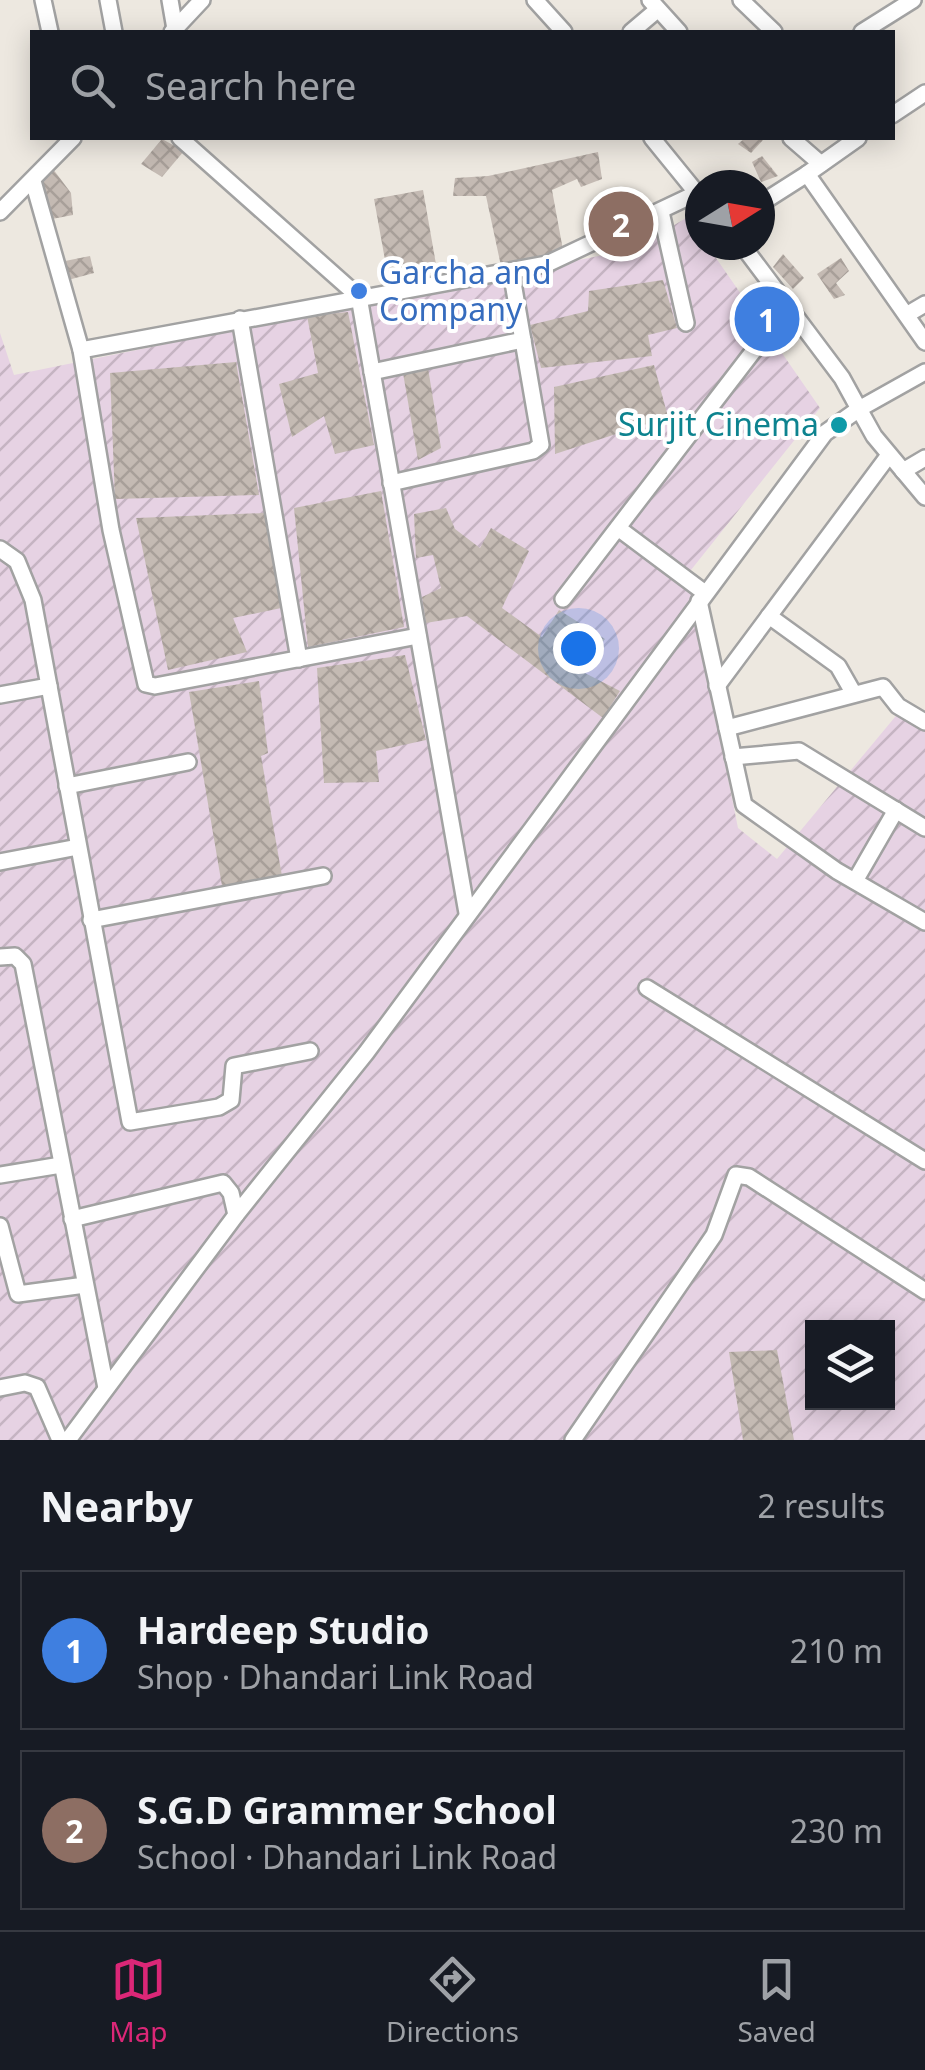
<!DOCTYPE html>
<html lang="en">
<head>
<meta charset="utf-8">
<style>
  :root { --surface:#171b24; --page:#20242c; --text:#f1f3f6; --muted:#9ea1a6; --line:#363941; --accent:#db2777 }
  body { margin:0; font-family:"Noto Sans",sans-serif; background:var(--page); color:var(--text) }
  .controls { position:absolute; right:30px; bottom:30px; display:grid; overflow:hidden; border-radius:0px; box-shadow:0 5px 25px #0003 }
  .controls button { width:90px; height:90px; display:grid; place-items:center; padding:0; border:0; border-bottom:2px solid var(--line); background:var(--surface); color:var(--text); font:50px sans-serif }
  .compass { position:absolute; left:685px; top:170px; width:90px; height:90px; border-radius:50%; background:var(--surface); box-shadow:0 5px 25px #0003; rotate:79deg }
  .you { position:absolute; left:578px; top:648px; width:35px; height:35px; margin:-25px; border:8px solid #fff; border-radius:50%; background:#1a73e8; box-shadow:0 0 0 15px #1a73e833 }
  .badge { display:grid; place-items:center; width:65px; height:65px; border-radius:50%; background:var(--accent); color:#fff; font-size:32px; font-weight:700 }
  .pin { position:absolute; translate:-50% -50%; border:5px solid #fff; box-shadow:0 2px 10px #0006 }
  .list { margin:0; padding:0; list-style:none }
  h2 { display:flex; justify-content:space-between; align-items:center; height:130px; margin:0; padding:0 40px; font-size:42px }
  h2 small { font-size:32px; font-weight:400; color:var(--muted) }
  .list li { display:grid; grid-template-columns:65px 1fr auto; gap:30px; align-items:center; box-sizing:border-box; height:160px; margin:0 20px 20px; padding:0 20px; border:2px solid var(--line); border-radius:0px }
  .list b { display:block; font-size:38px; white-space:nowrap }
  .list p { margin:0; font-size:32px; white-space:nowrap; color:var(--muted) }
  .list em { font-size:32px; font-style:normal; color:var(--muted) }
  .icon { flex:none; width:55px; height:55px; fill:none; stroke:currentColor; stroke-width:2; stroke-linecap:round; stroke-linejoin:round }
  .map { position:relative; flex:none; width:925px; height:1440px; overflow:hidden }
  .search { position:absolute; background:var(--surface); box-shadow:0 5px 25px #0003; left:30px; right:30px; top:30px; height:110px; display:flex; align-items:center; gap:25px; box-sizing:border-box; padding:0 35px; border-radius:0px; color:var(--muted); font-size:38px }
  .sheet { height:490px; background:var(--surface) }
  nav { display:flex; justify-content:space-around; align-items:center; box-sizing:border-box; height:140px; border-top:2px solid var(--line); background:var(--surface); font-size:28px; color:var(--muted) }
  nav a { display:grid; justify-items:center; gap:5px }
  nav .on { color:var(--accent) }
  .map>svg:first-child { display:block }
  .industrial { fill:url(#industrial-furrows); fill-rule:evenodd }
  .building { fill:url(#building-cross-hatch) }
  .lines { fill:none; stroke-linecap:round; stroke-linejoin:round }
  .minor-casing { stroke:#a2a2a2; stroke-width:20 }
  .minor { stroke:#fff; stroke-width:15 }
  .shop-dot { fill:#3f7fe0; stroke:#fff; stroke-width:4 }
  .culture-dot { fill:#0f9aa8; stroke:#fff; stroke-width:4 }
  .labels { text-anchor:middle; stroke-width:8; stroke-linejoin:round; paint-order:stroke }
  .shop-label { font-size:32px; fill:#366cbe; stroke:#fff; text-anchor:start }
  .culture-label { font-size:32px; fill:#0d838f; stroke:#fff; text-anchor:end }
</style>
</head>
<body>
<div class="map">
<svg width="925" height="1440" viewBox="0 0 925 1440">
  <defs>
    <pattern id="industrial-furrows" width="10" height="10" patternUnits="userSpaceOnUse" patternTransform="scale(2.5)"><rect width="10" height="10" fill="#e6d2e3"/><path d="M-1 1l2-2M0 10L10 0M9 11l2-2" fill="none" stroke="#c5b4c2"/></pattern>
    <pattern id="building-cross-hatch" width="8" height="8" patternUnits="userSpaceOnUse" patternTransform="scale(2.5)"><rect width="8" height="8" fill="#c4bab3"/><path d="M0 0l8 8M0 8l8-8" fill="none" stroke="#a89f99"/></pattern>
  </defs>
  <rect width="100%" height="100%" fill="#ede8e0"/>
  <!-- industrial -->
  <path class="industrial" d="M688,217L700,235V245H707L820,408L687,575L738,828L777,859L900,711L925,726V1440H0V333L14,375L633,249ZM812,1328H888V1402H812Z"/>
  <!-- building -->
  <g class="building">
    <path d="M745,138H765L751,153L738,144Z"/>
    <path d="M162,139L184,151L162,177L141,164Z"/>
    <path d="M598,152L602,179L581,187L577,179L552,190L563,250L501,266L486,196H453L455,178L488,176Z"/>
    <path d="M762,156L778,176L761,182L752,162Z"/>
    <path d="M53,169L71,193L73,215L52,219L42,182Z"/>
    <path d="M734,171L748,185H717Z"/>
    <path d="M423,190L437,270L389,282L374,199Z"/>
    <path d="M783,254L804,278L793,289L773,267Z"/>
    <path d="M90,256L94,273L68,280L65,261Z"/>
    <path d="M841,258L849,271L836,283L845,295L834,299L817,274Z"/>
    <path d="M663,280L677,328L648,335L652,356L541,368L530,325L588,311L589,291Z"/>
    <path d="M348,312L374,445L335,454L324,416L292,437L279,384L318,373L307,316Z"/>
    <path d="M236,362L259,495L115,499L110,373Z"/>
    <path d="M654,365L668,417L555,454L554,387Z"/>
    <path d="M428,368L441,448L418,460L403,373Z"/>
    <path d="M381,491L404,627L308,647L294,508Z"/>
    <path d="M446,508L455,529L480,548L491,528L529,551L502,608L542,637L559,610L605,639L581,671L620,691L603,718L467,616L426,623L422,597L441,588L433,555L416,558L414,514Z"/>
    <path d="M265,513L286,607L233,618L247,652L168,670L136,518Z"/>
    <path d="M405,655L426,740L376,751L379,782L324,783L317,668Z"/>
    <path d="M259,681L268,753L261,756L282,876L222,886L189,692Z"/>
    <path d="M777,1350L794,1440H743L729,1352Z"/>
  </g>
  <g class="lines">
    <defs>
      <g id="minor">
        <path d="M43,0L50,32"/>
        <path d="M108,0L114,32"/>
        <path d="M170,0L175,29"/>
        <path d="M535,0L564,32"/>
        <path d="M650,0L679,32"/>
        <path d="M741,0L774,32"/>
        <path d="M172,32L202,0"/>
        <path d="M631,32L657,10"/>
        <path d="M862,32L913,0"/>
        <path d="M892,115L925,93"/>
        <path d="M180,138L359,297L467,913"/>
        <path d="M652,138L700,197"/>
        <path d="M791,138L821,164"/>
        <path d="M858,138L807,174L925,342"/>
        <path d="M33,181L81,350L111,530L146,684L155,686L418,636"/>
        <path d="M760,204L807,174"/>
        <path d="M0,212L73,138"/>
        <path d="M661,212L686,323"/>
        <path d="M742,245L842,378L859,409L925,372"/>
        <path d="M908,314L925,304"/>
        <path d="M240,319L299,659"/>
        <path d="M81,350L547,264L697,193"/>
        <path d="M372,372L523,340"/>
        <path d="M903,471L925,458"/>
        <path d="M391,483L533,451L541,445L511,271"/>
        <path d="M618,528L705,593"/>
        <path d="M0,549L17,561L33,600L130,1122L219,1107L231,1100L234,1066L310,1051"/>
        <path d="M563,599L788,306"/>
        <path d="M699,601L744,805L837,871L925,922"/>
        <path d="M769,616L838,666L854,694"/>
        <path d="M717,686L889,455"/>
        <path d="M0,695L49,686"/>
        <path d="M727,728L883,687L898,706L925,722"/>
        <path d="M733,757L799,751L925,828"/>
        <path d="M67,786L188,762"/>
        <path d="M0,862L78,847"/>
        <path d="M855,881L896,810"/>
        <path d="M91,920L323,876"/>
        <path d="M0,957L15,956L23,964L106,1388"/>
        <path d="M647,988L925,1161"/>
        <path d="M0,1175L61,1165"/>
        <path d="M72,1219L223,1183L231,1193L236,1215"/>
        <path d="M0,1226L18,1294L85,1285"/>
        <path d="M0,1388L25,1383L37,1387L60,1440"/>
        <path d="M68,1440L236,1215L366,1053L825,433L859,409L874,436L925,497"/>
        <path d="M573,1440L714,1235L736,1175L749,1177L925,1291"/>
      </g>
    </defs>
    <!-- minor casing -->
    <use href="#minor" class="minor-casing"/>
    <!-- minor -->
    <use href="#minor" class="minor"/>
  </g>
  <!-- markers -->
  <circle class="shop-dot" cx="359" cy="291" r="10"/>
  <circle class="culture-dot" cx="839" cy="425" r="10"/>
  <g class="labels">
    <!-- shop labels -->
    <g class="shop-label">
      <text x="379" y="284">Garcha and<tspan x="379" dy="37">Company</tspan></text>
    </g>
    <!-- culture labels -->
    <g class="culture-label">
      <text x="819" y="436">Surjit Cinema</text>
    </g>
  </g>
</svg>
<div class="controls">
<button><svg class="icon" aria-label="layers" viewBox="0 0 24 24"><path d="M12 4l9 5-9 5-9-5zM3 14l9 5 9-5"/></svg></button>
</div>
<svg class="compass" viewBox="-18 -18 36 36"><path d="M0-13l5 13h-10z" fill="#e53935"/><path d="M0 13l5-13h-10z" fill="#9ea1a6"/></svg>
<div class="you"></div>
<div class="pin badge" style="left:767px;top:319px;background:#3f7fe0">1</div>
<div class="pin badge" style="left:621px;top:224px;background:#8d6e63">2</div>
<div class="search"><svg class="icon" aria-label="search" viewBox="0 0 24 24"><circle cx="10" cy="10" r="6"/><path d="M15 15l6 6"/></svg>Search here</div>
</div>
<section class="sheet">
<h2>Nearby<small>2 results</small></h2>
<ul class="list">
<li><span class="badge" style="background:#3f7fe0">1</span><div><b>Hardeep Studio</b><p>Shop · Dhandari Link Road</p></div><em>210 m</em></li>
<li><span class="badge" style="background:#8d6e63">2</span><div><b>S.G.D Grammer School</b><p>School · Dhandari Link Road</p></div><em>230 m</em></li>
</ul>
</section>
<nav>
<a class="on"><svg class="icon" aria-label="map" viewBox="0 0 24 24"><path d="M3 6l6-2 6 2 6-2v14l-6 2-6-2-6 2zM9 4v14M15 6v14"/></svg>Map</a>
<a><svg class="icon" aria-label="directions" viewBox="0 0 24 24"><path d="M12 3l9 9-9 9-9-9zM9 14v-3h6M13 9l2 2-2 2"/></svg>Directions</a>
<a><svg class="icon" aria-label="saved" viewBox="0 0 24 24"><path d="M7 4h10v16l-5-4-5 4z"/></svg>Saved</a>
</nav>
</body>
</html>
